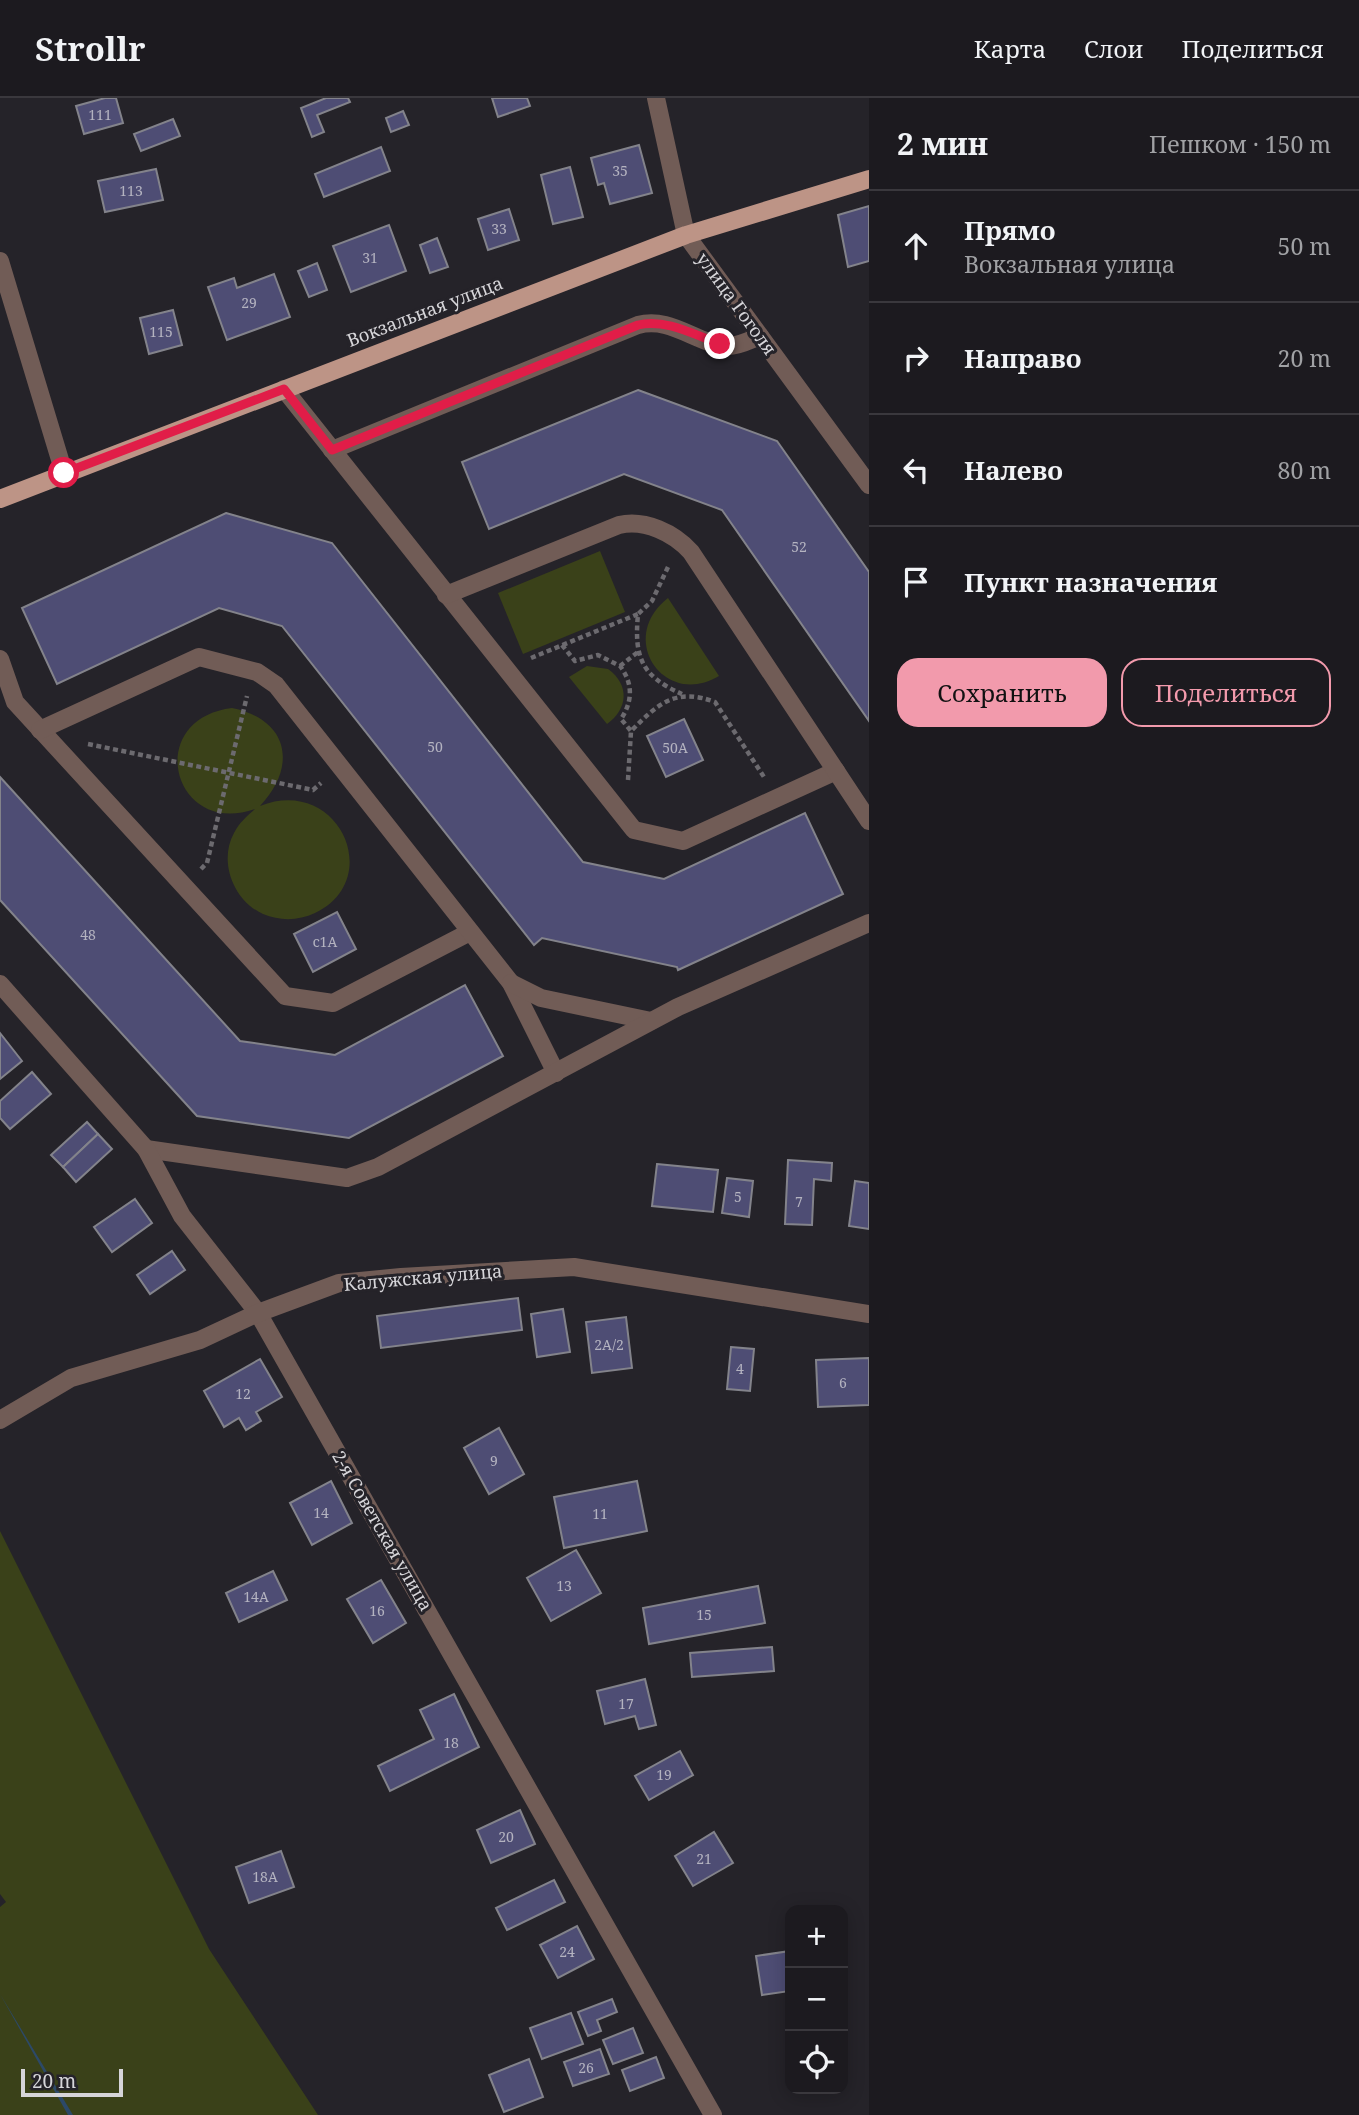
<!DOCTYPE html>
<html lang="ru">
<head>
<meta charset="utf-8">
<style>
  :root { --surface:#1c1a1f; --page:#29272c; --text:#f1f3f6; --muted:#a0a1a4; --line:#3a383d; --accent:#f29aac }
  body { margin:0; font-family:"Noto Serif",serif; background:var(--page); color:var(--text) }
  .controls { position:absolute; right:21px; bottom:21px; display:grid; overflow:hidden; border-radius:14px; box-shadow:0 4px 18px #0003 }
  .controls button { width:63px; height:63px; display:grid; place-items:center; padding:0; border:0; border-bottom:2px solid var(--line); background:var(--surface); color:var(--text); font:35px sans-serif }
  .scale { position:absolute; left:21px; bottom:18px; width:102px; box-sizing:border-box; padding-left:7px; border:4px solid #d6d5d9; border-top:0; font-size:19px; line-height:24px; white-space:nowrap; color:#d6d5d9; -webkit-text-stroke:5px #252329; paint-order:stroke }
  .stop { position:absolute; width:21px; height:21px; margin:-16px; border:5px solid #e11d48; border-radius:50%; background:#fff }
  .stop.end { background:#e11d48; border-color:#fff; box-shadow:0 2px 7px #0008 }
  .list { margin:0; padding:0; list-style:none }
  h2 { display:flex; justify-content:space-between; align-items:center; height:91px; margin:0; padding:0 28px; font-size:30px }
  h2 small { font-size:23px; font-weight:400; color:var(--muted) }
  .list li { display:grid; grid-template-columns:46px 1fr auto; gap:21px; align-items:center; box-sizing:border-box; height:112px; padding:0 28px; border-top:2px solid var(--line) }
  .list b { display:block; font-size:26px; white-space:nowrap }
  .list p { margin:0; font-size:23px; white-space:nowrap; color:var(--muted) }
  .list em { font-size:23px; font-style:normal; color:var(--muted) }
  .actions { display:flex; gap:14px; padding:21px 28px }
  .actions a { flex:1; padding:16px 0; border:2px solid var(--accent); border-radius:21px; text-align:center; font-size:24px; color:var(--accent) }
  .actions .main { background:var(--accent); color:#111 }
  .icon { flex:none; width:38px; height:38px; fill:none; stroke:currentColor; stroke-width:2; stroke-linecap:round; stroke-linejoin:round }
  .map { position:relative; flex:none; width:869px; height:2017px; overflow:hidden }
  header { display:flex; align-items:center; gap:42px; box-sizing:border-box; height:98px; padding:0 35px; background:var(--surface); border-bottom:2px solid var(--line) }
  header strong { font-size:33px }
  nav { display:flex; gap:38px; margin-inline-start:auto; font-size:24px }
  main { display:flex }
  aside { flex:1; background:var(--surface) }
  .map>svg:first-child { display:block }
  .green { fill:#3a4119 }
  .water { fill:#2c4968 }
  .building { fill:#4e4d74; stroke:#83838b; stroke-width:2 }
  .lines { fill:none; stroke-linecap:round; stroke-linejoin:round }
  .path { stroke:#6c6a6f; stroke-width:4.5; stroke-dasharray:5 3.5; stroke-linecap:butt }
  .lane { stroke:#715c56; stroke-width:18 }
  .street { stroke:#715c56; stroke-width:18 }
  .primary { stroke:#bd9486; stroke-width:18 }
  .route { stroke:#e11d48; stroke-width:9 }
  .labels { text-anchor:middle; stroke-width:6; stroke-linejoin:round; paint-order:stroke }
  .number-label { font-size:14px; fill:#b4b3c0 }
  .street-label { font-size:18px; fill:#d6d5d9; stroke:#252329 }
</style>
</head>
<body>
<header>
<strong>Strollr</strong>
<nav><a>Карта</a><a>Слои</a><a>Поделиться</a></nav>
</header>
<main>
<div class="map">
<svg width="869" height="2017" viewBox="0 0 869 2017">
  <rect width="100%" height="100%" fill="#252329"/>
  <!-- green -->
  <g class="green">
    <path d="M600,453L625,514L523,556L498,495Z"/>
    <path d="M668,500L719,578C664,611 616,540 668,500Z"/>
    <path d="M587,568L608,571C630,587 628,611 607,626L569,579Z"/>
    <path d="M232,610C290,622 297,669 260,708C338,677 386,781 315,815C298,823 280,823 263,816C234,803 218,764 234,735C239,725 247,718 255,711C172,740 143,621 232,610Z"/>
    <path d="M0,1433L209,1851L318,2017H0V1809L6,1804L0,1796Z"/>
  </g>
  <!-- water -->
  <path class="water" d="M0,1896L73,2017H68Z"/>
  <!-- building -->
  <g class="building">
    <path d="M105,0H116L123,25L84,36L76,8Z"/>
    <path d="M326,0H348L350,4L317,17L324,34L312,39L301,10Z"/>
    <path d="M492,0H527L530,8L498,19Z"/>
    <path d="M403,13L409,27L391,34L386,20Z"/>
    <path d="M173,21L180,38L141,53L134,36Z"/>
    <path d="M639,47L652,95L610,106L604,85L598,87L591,60Z"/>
    <path d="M381,49L390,73L324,99L315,76Z"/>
    <path d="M570,69L583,119L553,126L541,77Z"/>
    <path d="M156,71L163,102L105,114L98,83Z"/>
    <path d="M869,108V163L848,169L838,117Z"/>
    <path d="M509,111L519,142L488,152L478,121Z"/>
    <path d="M389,127L406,173L351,194L333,148Z"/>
    <path d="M437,140L448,169L430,175L420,147Z"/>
    <path d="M317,165L327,192L309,199L298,173Z"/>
    <path d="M274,176L290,219L227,242L208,189L234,180L237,190Z"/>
    <path d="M173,212L182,247L149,256L140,220Z"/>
    <path d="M638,292L777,343L869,474V623L722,412L624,376L489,431L462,364Z"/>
    <path d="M226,415L332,445L583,764L664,781L805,715L843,796L678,872L677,869L542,840L534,847L282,528L219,510L57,586L22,510Z"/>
    <path d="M684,621L703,662L666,679L647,638Z"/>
    <path d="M0,679L240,943L335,957L465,887L503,958L349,1040L197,1018L0,802Z"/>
    <path d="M337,814L356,851L313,874L294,836Z"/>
    <path d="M0,935L22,963L0,981Z"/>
    <path d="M32,974L51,996L10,1031L0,1020V1003Z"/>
    <path d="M87,1024L98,1036L63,1069L51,1057Z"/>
    <path d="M98,1036L112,1051L76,1084L63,1069Z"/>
    <path d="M788,1062L832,1065L831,1083L814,1081L812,1127L785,1126Z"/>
    <path d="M657,1066L718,1072L713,1114L652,1108Z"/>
    <path d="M727,1080L753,1083L749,1119L722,1115Z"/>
    <path d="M855,1083L869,1085V1131L849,1128Z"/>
    <path d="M135,1101L152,1125L112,1154L94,1129Z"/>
    <path d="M172,1153L185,1172L150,1196L137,1177Z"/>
    <path d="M518,1200L522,1232L381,1250L377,1218Z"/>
    <path d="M563,1211L570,1254L537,1259L531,1216Z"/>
    <path d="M626,1219L632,1270L592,1275L586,1224Z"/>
    <path d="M731,1249L754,1251L750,1293L727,1291Z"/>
    <path d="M869,1260V1307L818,1309L816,1262Z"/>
    <path d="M260,1261L282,1299L256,1314L261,1323L246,1332L239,1320L224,1329L204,1293Z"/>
    <path d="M499,1330L524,1376L489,1396L464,1350Z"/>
    <path d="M331,1383L352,1425L312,1447L290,1405Z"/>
    <path d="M637,1383L647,1433L564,1450L554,1399Z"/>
    <path d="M576,1452L601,1495L551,1523L527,1480Z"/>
    <path d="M273,1473L287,1502L239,1524L226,1495Z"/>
    <path d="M381,1482L406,1525L373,1545L347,1501Z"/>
    <path d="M758,1488L765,1525L649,1546L643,1510Z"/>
    <path d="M772,1549L774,1573L692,1579L690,1555Z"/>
    <path d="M645,1581L656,1627L639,1631L635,1618L605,1626L597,1593Z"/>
    <path d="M454,1596L479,1649L390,1693L378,1668L434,1641L420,1612Z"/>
    <path d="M680,1653L693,1677L649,1702L635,1678Z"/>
    <path d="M520,1712L535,1746L491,1765L477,1732Z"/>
    <path d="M714,1734L733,1765L693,1788L675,1758Z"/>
    <path d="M281,1753L294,1789L249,1805L236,1769Z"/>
    <path d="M554,1782L565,1804L507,1832L496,1810Z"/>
    <path d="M577,1828L594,1861L558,1880L540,1847Z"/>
    <path d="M790,1853V1893L762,1897L756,1858Z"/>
    <path d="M612,1901L617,1914L597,1922L601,1933L588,1938L578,1914Z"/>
    <path d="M571,1915L583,1946L542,1961L530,1930Z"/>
    <path d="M633,1930L643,1955L613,1966L603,1942Z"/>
    <path d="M600,1951L609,1976L573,1988L564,1964Z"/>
    <path d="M656,1959L664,1980L630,1993L622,1972Z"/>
    <path d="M529,1961L543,1999L504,2014L489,1977Z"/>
  </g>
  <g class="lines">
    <!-- path -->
    <g class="path">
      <path d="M668,469L652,503L638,516C634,559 641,578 682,596"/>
      <path d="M562,547L575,563L598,557L620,568C633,585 633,603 621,621L631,633"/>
      <path d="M531,560L638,516"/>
      <path d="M620,568L638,554"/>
      <path d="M88,646L313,692L321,685"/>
      <path d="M628,682L631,633C658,606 675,589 715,604L764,679"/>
      <path d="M201,771L207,765L247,598"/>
    </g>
    <!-- lane -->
    <g class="lane">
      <path d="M284,291L634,732L683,743L836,673"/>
      <path d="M332,352L638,227C671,218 696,246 728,248C739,248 750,242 760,238"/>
      <path d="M446,497L619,427C645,421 674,435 691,454L869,723"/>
      <path d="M0,561L15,604L285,898L333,905L470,834"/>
      <path d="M40,632L199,559L257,574L276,587L511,885L556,975"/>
      <path d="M511,885L541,900L651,923"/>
      <path d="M146,1051L347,1080L378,1069L678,909L869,825"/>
    </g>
    <!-- street -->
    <g class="street">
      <path d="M656,0L686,137L869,387"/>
      <path d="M0,163L64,375"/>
      <path d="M0,886L146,1051L182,1118L258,1215L713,2017"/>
      <path d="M0,1322L71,1280L200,1242L258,1215L339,1185L401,1179L574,1169L869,1216"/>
    </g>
    <!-- primary -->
    <path class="primary" d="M0,401L686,137L869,81"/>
  </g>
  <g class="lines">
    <!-- route -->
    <path class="route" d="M64,375L284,291L332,352L638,227C665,220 695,237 720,246"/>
  </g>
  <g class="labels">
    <!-- number labels -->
    <g class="number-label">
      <text x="100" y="22">111</text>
      <text x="620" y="78">35</text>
      <text x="131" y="98">113</text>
      <text x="499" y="136">33</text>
      <text x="370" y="165">31</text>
      <text x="249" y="210">29</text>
      <text x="161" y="239">115</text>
      <text x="799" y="454">52</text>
      <text x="435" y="654">50</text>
      <text x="675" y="655">50А</text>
      <text x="88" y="842">48</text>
      <text x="325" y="849">с1А</text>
      <text x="738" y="1104">5</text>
      <text x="799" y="1109">7</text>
      <text x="609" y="1252">2А/2</text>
      <text x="740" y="1276">4</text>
      <text x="843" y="1290">6</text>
      <text x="243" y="1301">12</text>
      <text x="494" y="1368">9</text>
      <text x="321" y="1420">14</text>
      <text x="600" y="1421">11</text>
      <text x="564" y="1493">13</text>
      <text x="256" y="1504">14А</text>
      <text x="377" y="1518">16</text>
      <text x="704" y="1522">15</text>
      <text x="626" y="1611">17</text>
      <text x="451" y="1650">18</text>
      <text x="664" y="1682">19</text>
      <text x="506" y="1744">20</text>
      <text x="704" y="1766">21</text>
      <text x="265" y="1784">18А</text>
      <text x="567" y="1859">24</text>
      <text x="586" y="1975">26</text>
    </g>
    <!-- street labels -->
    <g class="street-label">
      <text transform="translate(736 206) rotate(54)" y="6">улица Гоголя</text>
      <text transform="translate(425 214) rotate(-21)" y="6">Вокзальная улица</text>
      <text transform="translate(423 1180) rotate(-5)" y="6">Калужская улица</text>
      <text transform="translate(382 1433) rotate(60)" y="6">2-я Советская улица</text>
    </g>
  </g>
</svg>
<div class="controls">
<button>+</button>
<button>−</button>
<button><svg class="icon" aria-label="locate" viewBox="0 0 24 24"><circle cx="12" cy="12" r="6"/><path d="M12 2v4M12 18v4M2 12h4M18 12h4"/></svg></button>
</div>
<div class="scale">20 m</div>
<div class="stop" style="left:64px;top:375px"></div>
<div class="stop end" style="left:720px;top:246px"></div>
</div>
<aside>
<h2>2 мин<small>Пешком · 150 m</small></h2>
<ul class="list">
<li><svg class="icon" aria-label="ahead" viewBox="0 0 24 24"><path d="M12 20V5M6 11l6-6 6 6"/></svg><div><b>Прямо</b><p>Вокзальная улица</p></div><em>50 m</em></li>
<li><svg class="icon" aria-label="right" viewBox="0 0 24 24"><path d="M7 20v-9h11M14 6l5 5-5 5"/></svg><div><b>Направо</b></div><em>20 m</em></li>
<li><svg class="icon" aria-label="left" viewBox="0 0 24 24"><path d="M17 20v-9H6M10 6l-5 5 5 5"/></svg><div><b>Налево</b></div><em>80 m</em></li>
<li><svg class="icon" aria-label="arrive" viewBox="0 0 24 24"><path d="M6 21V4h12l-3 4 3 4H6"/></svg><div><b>Пункт назначения</b></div></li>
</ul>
<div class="actions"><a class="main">Сохранить</a><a>Поделиться</a></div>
</aside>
</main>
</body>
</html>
